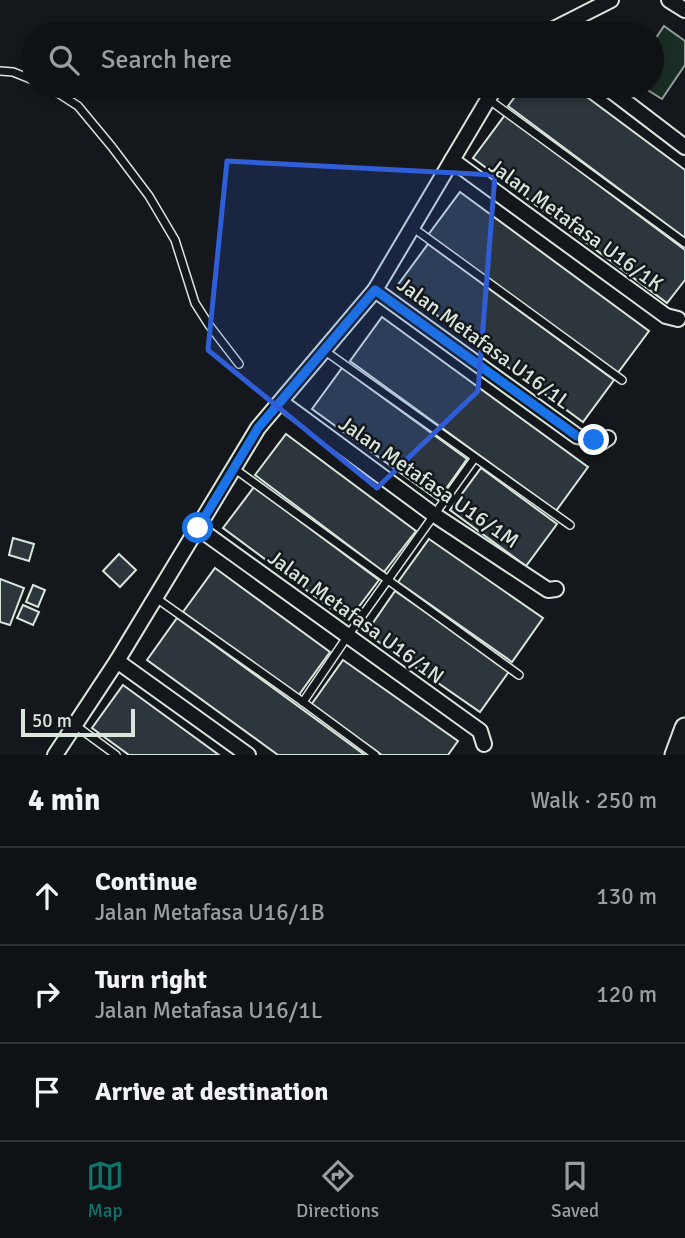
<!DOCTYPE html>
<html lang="en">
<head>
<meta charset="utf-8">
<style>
  :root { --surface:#0f1215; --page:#181b1e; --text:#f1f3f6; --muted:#9b9ea0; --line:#2f3234; --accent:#0f766e }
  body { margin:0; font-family:Signika,sans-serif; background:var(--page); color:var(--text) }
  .scale { position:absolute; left:21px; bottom:18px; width:114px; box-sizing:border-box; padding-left:7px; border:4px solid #d8e6dc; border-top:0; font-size:19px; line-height:24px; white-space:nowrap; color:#d8e6dc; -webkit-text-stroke:5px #14181c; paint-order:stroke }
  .stop { position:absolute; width:21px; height:21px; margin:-16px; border:5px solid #1a73e8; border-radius:50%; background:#fff }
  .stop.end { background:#1a73e8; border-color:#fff; box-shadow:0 2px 7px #0008 }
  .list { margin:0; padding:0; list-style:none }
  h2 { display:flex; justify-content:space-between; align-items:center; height:91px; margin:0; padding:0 28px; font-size:30px }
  h2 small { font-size:23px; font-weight:400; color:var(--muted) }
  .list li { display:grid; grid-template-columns:46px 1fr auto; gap:21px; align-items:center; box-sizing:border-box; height:98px; padding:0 28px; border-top:2px solid var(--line) }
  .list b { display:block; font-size:26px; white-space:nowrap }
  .list p { margin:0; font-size:23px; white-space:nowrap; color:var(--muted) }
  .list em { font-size:23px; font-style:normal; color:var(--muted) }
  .icon { flex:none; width:38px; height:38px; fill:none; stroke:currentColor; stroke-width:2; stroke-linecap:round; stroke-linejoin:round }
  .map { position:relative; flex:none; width:685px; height:755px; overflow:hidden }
  .search { position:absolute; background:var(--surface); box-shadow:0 4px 10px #0003; left:21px; right:21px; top:21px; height:77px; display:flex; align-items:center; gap:18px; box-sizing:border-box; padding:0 24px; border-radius:38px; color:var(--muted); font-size:26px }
  .sheet { height:385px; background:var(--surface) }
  nav { display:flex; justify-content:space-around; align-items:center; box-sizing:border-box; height:98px; border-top:2px solid var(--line); background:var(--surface); font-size:19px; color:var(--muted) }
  nav a { display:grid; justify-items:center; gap:4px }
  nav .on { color:var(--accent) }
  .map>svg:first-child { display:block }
  .green { fill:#1a2d24; stroke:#939e99; stroke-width:2 }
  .building { fill:#2c363c; stroke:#d8e6dc; stroke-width:2 }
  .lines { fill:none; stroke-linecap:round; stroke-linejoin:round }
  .service-casing { stroke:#d8e6dc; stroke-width:10 }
  .minor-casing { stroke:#d8e6dc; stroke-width:18 }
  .secondary-casing { stroke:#d8e6dc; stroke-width:23 }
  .service { stroke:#14181c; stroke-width:7 }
  .minor { stroke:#14181c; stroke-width:14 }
  .secondary { stroke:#14181c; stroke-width:19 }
  .route { stroke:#1a73e8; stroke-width:9 }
  .marked { fill:#305dd8; fill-opacity:0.2; stroke:#305dd8; stroke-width:5; stroke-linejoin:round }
  .labels { text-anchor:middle; stroke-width:5; stroke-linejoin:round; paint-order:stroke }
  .street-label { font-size:21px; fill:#d8e6dc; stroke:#14181c }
</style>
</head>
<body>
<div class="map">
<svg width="685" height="755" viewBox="0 0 685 755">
  <rect width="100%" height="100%" fill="#14181c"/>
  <!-- green -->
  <path class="green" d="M664,26L685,41V65L662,99L641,86H652V44Z"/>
  <!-- building -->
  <g class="building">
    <path d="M523,86H572L685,170V238L508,106Z"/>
    <path d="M505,115L685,250V280L667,303L473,158Z"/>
    <path d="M460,192L649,331L617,374L428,235Z"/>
    <path d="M428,244L614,380L583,422L397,286Z"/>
    <path d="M382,317L588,467L556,511L350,361Z"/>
    <path d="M342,368L467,459L438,500L312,409Z"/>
    <path d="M286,434L416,531L384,572L255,475Z"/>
    <path d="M481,468L557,524L526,566L450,510Z"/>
    <path d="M254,487L379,580L348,621L223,528Z"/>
    <path d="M13,538L34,544L29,561L9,555Z"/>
    <path d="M429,539L543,618L512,662L398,582Z"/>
    <path d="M119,554L136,570L120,587L103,571Z"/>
    <path d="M215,568L330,652L298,696L183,612Z"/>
    <path d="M0,579L24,588L10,625L0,622Z"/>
    <path d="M33,585L45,590L38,607L26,602Z"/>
    <path d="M395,591L510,670L480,712L366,633Z"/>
    <path d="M23,605L39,612L33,625L17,618Z"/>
    <path d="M177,618L365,755H278L147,660Z"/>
    <path d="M343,660L458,741L448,755H382L311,705Z"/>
    <path d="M123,685L219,755H129L92,728Z"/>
  </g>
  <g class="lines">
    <defs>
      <g id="service">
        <path d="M0,71L13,72L33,80"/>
        <path d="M47,86L78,106L112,147L149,196L175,240L195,303L209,325L239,364"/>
        <path d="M488,99L685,243"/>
        <path d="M412,227L622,380"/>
        <path d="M325,351L570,525"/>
        <path d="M235,469L519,675"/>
        <path d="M156,598L303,702L375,755"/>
        <path d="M303,702L347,637L474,459"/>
        <path d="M75,725L116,755"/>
      </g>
      <g id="minor">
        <path d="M669,0L685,10"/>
        <path d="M546,33L611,0"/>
        <path d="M605,86L685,147"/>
        <path d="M452,160L666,316L678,319"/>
        <path d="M375,290L577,436L602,442L608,438"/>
        <path d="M281,402L433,514L548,590L556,589"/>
        <path d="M198,528L480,731L484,744"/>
        <path d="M117,661L248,755"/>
        <path d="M55,755L117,661L258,428L375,290L496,86"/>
      </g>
      <path id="secondary" d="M675,755L685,728"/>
    </defs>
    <!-- service casing -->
    <use href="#service" class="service-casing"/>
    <!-- minor casing -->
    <use href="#minor" class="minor-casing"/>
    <!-- secondary casing -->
    <use href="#secondary" class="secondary-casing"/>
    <!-- service -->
    <use href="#service" class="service"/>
    <!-- minor -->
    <use href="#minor" class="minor"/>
    <!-- secondary -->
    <use href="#secondary" class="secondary"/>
  </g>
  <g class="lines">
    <!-- route -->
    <path class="route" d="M198,528L258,428L375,290L577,436L594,440"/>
  </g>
  <!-- marked area -->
  <path class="marked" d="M227,161L495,175L478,391L377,488L208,350Z"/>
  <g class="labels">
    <!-- street labels -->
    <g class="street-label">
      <text transform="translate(576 225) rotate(36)" y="7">Jalan Metafasa U16/1K</text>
      <text transform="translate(484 343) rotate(36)" y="7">Jalan Metafasa U16/1L</text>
      <text transform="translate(429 482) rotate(35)" y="7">Jalan Metafasa U16/1M</text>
      <text transform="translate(356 617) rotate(36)" y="7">Jalan Metafasa U16/1N</text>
    </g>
  </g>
</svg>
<div class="scale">50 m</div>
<div class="stop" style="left:198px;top:528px"></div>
<div class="stop end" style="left:594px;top:440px"></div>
<div class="search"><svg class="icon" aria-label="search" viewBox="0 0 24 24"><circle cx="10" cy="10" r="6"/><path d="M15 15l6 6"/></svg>Search here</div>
</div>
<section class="sheet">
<h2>4 min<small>Walk · 250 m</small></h2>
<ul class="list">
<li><svg class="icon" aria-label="ahead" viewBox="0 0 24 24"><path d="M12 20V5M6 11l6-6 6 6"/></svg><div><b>Continue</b><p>Jalan Metafasa U16/1B</p></div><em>130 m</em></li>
<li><svg class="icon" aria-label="right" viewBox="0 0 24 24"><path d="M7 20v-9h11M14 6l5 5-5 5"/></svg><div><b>Turn right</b><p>Jalan Metafasa U16/1L</p></div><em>120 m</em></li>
<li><svg class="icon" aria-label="arrive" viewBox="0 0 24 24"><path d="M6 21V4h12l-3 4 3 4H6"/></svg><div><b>Arrive at destination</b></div></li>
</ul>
</section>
<nav>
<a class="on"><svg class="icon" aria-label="map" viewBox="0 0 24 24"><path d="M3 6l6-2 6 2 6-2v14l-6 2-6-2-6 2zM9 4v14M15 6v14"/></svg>Map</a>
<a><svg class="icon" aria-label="directions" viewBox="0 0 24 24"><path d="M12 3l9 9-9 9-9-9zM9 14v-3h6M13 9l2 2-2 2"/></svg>Directions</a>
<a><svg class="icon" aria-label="saved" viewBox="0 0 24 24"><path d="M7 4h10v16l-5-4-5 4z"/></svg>Saved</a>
</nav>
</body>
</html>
